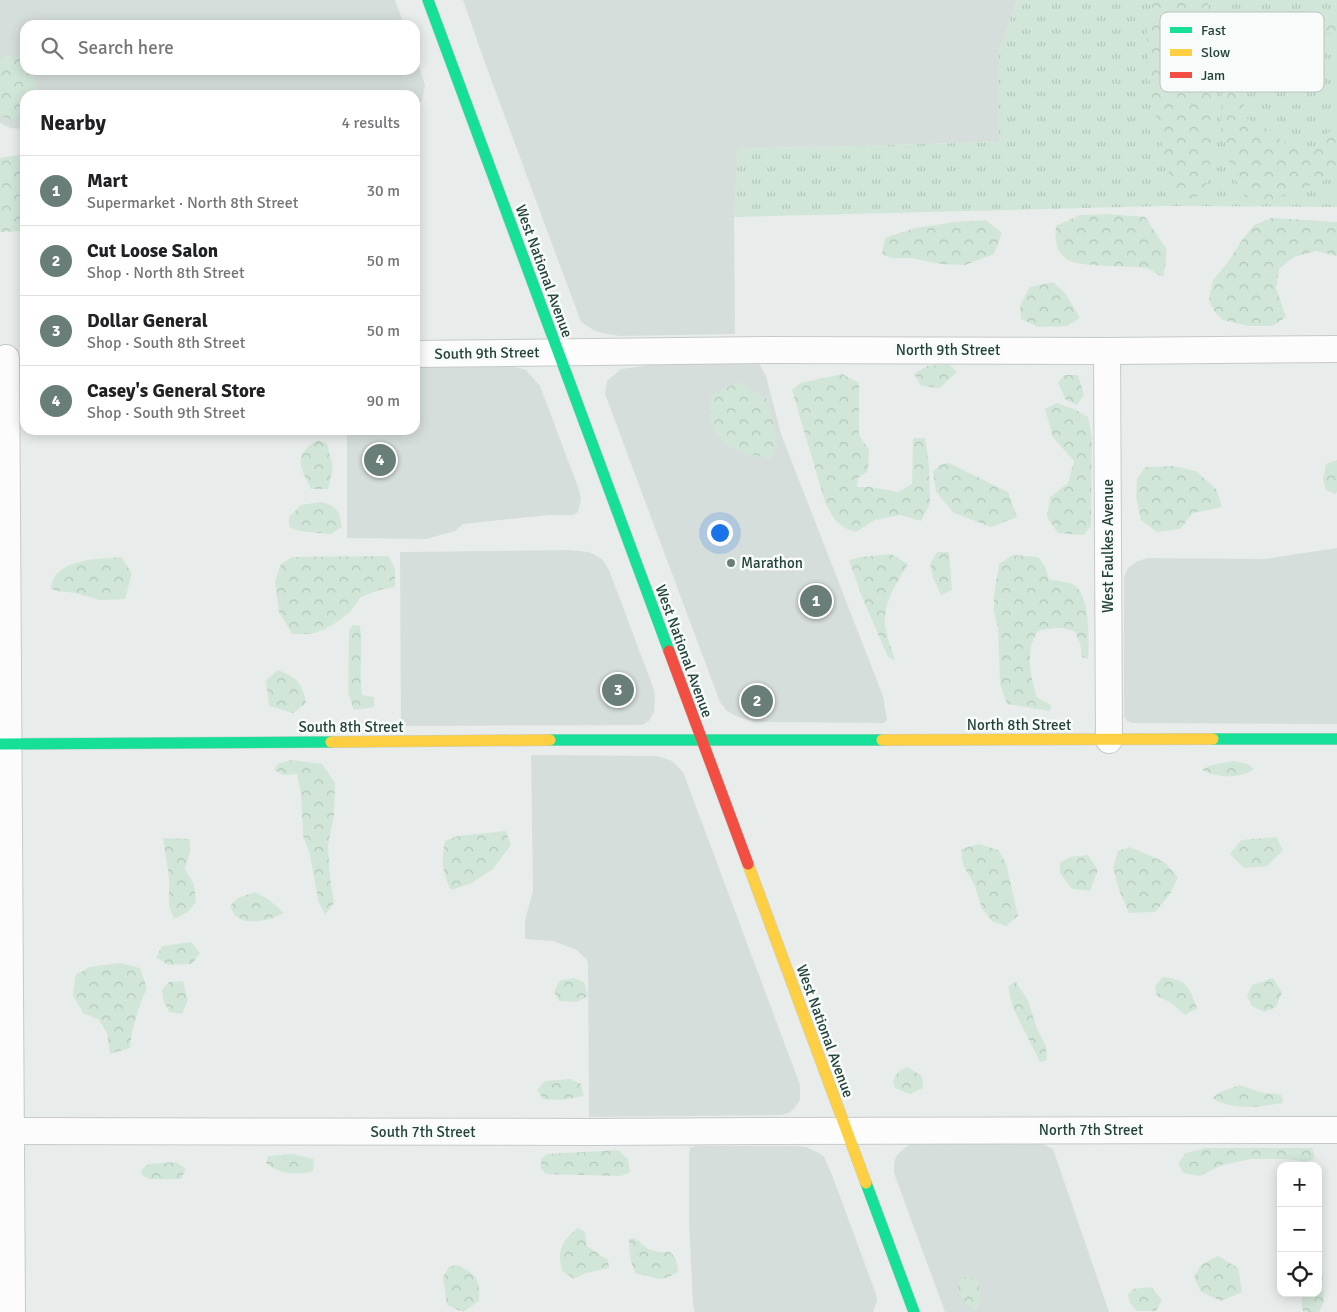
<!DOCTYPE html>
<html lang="en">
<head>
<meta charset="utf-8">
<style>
  :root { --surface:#fff; --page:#f6f6f6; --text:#202124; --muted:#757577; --line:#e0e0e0; --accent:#697e78 }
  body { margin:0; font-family:Signika,sans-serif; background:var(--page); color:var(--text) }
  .controls { position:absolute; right:15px; bottom:15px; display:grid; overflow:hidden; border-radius:10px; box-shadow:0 2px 12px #0003 }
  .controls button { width:45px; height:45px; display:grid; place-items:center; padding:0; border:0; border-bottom:1px solid var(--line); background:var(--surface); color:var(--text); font:25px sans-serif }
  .you { position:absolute; left:719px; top:532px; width:18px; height:18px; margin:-12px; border:4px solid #fff; border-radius:50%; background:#1a73e8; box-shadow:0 0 0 8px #1a73e833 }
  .badge { display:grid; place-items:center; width:32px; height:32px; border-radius:50%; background:var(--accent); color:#fff; font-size:16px; font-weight:700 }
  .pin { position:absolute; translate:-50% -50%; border:2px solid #fff; box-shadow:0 1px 5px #0006 }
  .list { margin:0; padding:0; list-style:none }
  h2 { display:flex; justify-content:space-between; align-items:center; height:65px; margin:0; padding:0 20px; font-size:21px }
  h2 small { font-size:16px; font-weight:400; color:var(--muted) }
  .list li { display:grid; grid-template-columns:32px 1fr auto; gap:15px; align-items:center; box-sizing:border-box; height:70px; padding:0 20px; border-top:1px solid var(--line) }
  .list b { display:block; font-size:19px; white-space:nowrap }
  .list p { margin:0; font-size:16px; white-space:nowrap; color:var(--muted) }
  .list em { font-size:16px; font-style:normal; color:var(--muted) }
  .icon { flex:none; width:28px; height:28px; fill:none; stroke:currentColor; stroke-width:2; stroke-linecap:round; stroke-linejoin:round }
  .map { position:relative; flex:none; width:1337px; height:1312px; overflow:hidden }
  .search { position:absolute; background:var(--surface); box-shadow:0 2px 12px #0003; left:20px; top:20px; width:400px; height:55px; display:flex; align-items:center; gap:12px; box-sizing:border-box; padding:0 18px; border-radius:15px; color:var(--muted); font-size:19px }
  .panel { position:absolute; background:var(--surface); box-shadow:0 2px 12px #0003; left:20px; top:90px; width:400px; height:345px; border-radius:15px }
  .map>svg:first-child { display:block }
  .built { fill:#d6dedb }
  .grass { fill:url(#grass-tufts) }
  .forest { fill:url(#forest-crowns) }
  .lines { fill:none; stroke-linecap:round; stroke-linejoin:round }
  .street-casing { stroke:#c5cac8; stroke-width:28 }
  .fast-casing { stroke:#c3cbc8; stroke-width:12 }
  .slow-casing { stroke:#c3cbc8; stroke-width:12 }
  .jam-casing { stroke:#c3cbc8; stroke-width:12 }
  .street { stroke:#fcfcfc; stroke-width:26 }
  .fast { stroke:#16e098; stroke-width:11 }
  .slow { stroke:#ffcf43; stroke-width:11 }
  .jam { stroke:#f24e42; stroke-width:11 }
  .poi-dot { fill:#697e78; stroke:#f7fbf9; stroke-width:2 }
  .labels { text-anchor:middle; stroke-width:5; stroke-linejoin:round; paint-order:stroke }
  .street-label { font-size:15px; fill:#24423a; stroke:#f7fbf9 }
  .poi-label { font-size:15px; fill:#24423a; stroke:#f7fbf9; text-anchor:start }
  .key { fill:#f7fbf9; stroke:#b8c4c0; stroke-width:1 }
  .key-label { font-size:14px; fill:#24423a }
</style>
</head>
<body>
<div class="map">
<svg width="1337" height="1312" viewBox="0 0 1337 1312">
  <defs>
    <pattern id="grass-tufts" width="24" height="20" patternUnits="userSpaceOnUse" patternTransform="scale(1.25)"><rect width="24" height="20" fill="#d1e6d8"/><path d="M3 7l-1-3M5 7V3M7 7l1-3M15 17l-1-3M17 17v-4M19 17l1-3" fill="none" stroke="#b3c6ba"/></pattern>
    <pattern id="forest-crowns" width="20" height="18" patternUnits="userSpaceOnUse" patternTransform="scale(1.25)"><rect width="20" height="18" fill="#d1e6d8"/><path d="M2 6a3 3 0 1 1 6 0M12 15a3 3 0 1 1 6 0" fill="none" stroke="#b3c6ba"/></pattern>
  </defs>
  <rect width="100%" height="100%" fill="#e8edeb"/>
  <!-- built -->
  <g class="built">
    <path d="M0,0H395L404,25H25V70H415V53L425,85L422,101L415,107V95H25V129L10,128L0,123Z"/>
    <path d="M463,0H1017L999,51V142L738,149L734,217L735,334L620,336L607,334L595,331L581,322L485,63Z"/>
    <path d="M665,363H756L760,365L766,376L781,434L883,696L887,720L884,723L755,722L736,716L727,711L720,702L605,394L607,381L621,369Z"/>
    <path d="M508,365L526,370L540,386L579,490L581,499L578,512L574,515H549L463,524L455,531L426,539L347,538V430H415V366Z"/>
    <path d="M1337,548V724L1133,723L1127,721L1124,717V577L1128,568L1136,562L1147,558L1265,559Z"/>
    <path d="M569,550L588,552L595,555L602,559L609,570L654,690L655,698L654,712L649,721L642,725L401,726L400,552Z"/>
    <path d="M531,755L658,756L672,761L683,772L800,1085V1100L796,1106L789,1113L781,1115L589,1117L588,964L587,960L577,950L553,941L525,939V920L533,891Z"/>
    <path d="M913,1144H1043L1053,1149L1109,1312H945L894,1173V1162L897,1155L907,1146Z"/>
    <path d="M695,1146H795L806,1147L819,1153L824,1157L832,1175L876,1294L877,1301L873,1312H695L693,1306L689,1220V1155L690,1148Z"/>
  </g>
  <!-- grass -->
  <path class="grass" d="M1017,0H1337V207L1165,206L734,217L738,149L999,142V51Z"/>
  <!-- forest -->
  <g class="forest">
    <path d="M1153,0H1206L1208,3L1211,43V154L1208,181L1194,200L1173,190C1162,143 1134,45 1153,0Z"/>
    <path d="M1270,15H1337V34L1301,31L1258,29L1244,22Z"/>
    <path d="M1238,36L1246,55L1241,86L1246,118L1270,131L1290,148L1310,152L1326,137L1337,120V176L1293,191L1268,201L1245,197L1232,173L1221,127L1222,67L1227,49Z"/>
    <path d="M5,55L25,58V70H32L39,91L38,95H25V117L7,120L0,114V60Z"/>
    <path d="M19,155L25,157V231L0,232V158Z"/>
    <path d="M1107,214L1145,217L1166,248V262L1163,277C1158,275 1154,271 1149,269C1130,264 1077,269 1065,258C1055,249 1055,238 1056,226L1080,215Z"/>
    <path d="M1272,218L1337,222V256L1316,251L1294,257L1279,269L1276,288L1286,317L1272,326H1249L1223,320L1214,311L1209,300L1213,280L1228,262L1242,240L1254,225Z"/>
    <path d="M986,220L1002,233L994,254L965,265L940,264L911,258H891L882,254L885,238L915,228L955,222Z"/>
    <path d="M1053,282L1065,293L1080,318L1067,326L1038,327L1021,319L1020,305L1030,287Z"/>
    <path d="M949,364L957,372L940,388L921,386L914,374L927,366Z"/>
    <path d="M842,374L859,383V435L869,450L868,471L858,478L857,487H870L898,492L912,484L913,438H925L929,466L930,503L921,521L900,515L875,520L856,532C836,526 834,519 825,502L792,390L800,383Z"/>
    <path d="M1064,375H1078L1084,395L1077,405L1066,400L1058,383Z"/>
    <path d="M739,382L766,398L773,422L777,446L772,459C731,452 704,442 711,395Z"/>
    <path d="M1057,403L1074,409L1088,417L1092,438L1091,526L1084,535L1058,533L1047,517L1050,497L1068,483L1074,461L1053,437L1045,409Z"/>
    <path d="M318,440L327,444L333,467L328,489H311C300,467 292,455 318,440Z"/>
    <path d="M1337,460V492L1335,494L1326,490L1323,480L1326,464Z"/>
    <path d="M949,463L1008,492L1017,517L991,527L954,513L936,492L933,472L939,465Z"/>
    <path d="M1173,466L1196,471L1217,490L1222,507L1193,513L1180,529L1157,532L1141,520L1136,496L1137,479L1145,467Z"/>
    <path d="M321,502C338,507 339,510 342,527L331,534L299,531L289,527V517L301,505Z"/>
    <path d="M937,552H949L952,590L941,595L933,578L930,564Z"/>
    <path d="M891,554L908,564C895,586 879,609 887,634C889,644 893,652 895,661L888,657L882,643L862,597L849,560L861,557Z"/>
    <path d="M1013,555L1038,557L1045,566L1049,579C1056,581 1065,581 1072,584C1091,592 1089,640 1088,659L1082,657L1080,643L1075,632C1063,626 1051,628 1038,631C1025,649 1030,677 1037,697L1051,705L1050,711L1007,704L1000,684L998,628L994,611V594L999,564Z"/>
    <path d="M388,556L395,568V587L379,590L361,597L350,612L334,624L323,630L311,634H292L279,612L275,581L281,564L293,557Z"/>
    <path d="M121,557L132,573L125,599L100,600L75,593L58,591L51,589C52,559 98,559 121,557Z"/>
    <path d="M353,625L360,626C363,649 359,672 362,695L374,697V707L354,710L348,693L349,631Z"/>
    <path d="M278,670C298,678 302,683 306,703L293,713L269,706L266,680Z"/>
    <path d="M291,760L322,764L335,783L334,815L328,845L330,878L334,903L325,915L318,900L310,855L303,836L301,793L297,774L284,775L274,770L278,764Z"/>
    <path d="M1233,761L1248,764L1254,769C1240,779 1217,778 1202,770L1211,765Z"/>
    <path d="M506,831L511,845L493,869L472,883L451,890C442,872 441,861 445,841L458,836Z"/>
    <path d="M1276,837L1283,850L1267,866L1244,868L1230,854L1241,840Z"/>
    <path d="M163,838L190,839V852L185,869L194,884L196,902L188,912L174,919L169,906V877Z"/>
    <path d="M979,844L998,850L1006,863L1018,916L1006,926L992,921L982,909L975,886L963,865L961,849Z"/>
    <path d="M1130,847L1164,862L1178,877L1170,894L1155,912L1129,913L1119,890L1113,868L1118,851Z"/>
    <path d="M1088,855L1098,870L1090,891L1072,889L1060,873V863L1070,857Z"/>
    <path d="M255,892L268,899L284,913C271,920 250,926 237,917C234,915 232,910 230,906L238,898Z"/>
    <path d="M191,942L200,953L192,964L169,965L156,958L162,946Z"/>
    <path d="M120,963L140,968L147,988C138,1008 132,1027 130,1048L110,1054L107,1033L99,1020L83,1013L73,995L75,976L89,967Z"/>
    <path d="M1163,977C1187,980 1189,986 1197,1008L1185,1015L1171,1003L1157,996L1155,986Z"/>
    <path d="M574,978L584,982L588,996L577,1002L559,1001L554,992L559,981Z"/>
    <path d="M1273,978L1282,992L1276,1007L1264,1012L1252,1006L1247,996L1252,985Z"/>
    <path d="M183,981L188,1000L182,1014L169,1012L163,1000L162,990L169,982Z"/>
    <path d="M1015,981L1028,1000L1037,1029L1046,1046L1047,1060L1040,1062L1013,1008L1008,987Z"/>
    <path d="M907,1067L922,1076L923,1088L910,1094L895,1088L893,1081L898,1072Z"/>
    <path d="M570,1079L581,1084L584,1096L562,1100L543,1099L537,1090L545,1081Z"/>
    <path d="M1240,1085L1260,1092L1282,1095L1283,1103C1260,1107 1233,1111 1212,1098L1220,1092Z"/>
    <path d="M1205,1148H1312L1315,1158L1306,1162L1287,1159H1251L1222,1165L1200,1176L1183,1173L1178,1163L1186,1153Z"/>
    <path d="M618,1150L628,1159L630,1172L621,1176L546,1174L541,1169V1159L547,1154Z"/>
    <path d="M292,1154L314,1159L313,1171C297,1176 278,1174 266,1163L268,1156Z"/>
    <path d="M176,1162L186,1169L181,1179H149L142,1175L141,1170L149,1164Z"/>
    <path d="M578,1228L585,1232L587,1246L608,1260L609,1268L583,1274L574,1279L562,1271C557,1251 561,1241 578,1228Z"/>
    <path d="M634,1238C639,1240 639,1241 643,1245C650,1252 661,1252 670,1252L676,1259L678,1272C655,1286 657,1275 636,1274C630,1263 629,1251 629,1239Z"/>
    <path d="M1218,1256L1238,1268L1242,1292L1221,1301L1201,1292L1194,1277L1201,1265Z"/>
    <path d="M1318,1257L1322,1264L1324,1302L1319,1312H1304L1302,1309V1293H1318Z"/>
    <path d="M456,1265C477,1274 480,1278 479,1301L463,1312L447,1305L443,1277L449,1267Z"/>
    <path d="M964,1277L977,1279L981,1297L978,1310C964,1305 959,1297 957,1283Z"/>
    <path d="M1151,1287L1162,1300L1156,1311H1137L1130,1303L1128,1295L1133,1289Z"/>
  </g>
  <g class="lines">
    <defs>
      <g id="street">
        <path d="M1107,351L1109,740"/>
        <path d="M415,354L771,350L1107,351L1337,349"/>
        <path d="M6,358L12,1312"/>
        <path d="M0,1131L593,1132L762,1131L1337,1130"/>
      </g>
      <g id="fast">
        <path d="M428,0L669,651"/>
        <path d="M1213,739H1337"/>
        <path d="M550,740H882"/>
        <path d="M0,744L331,742"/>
        <path d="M866,1183L914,1312"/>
      </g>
      <g id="slow">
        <path d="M882,740L1213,739"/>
        <path d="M331,742L550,740"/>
        <path d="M748,864L866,1183"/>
      </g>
      <path id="jam" d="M669,651L748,864"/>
    </defs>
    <!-- street casing -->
    <use href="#street" class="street-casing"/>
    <!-- fast casing -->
    <use href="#fast" class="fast-casing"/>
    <!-- slow casing -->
    <use href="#slow" class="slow-casing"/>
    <!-- jam casing -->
    <use href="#jam" class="jam-casing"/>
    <!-- street -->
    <use href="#street" class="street"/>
    <!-- fast -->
    <use href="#fast" class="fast"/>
    <!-- slow -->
    <use href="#slow" class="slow"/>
    <!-- jam -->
    <use href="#jam" class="jam"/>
  </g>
  <!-- markers -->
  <circle class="poi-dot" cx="731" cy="563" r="5"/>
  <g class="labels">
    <!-- street labels -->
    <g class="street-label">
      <text transform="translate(544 271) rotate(70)" y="5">West National Avenue</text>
      <text x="948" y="355">North 9th Street</text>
      <text transform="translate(487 353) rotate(-1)" y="5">South 9th Street</text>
      <text transform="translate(1108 546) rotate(-90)" y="5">West Faulkes Avenue</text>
      <text transform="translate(684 651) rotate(70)" y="5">West National Avenue</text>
      <text x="1019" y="730">North 8th Street</text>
      <text x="351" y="732">South 8th Street</text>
      <text transform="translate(825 1031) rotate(70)" y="5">West National Avenue</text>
      <text x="1091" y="1135">North 7th Street</text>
      <text x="423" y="1137">South 7th Street</text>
    </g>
    <!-- poi labels -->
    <g class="poi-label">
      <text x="741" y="568">Marathon</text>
    </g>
  </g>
  <!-- legend -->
  <rect x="1160" y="12" width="164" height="80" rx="8" class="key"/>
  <rect x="1170" y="27" width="22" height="6" fill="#16e098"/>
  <rect x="1170" y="49" width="22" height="7" fill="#ffcf43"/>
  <rect x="1170" y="72" width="22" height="6" fill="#f24e42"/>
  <g class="key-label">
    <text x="1201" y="35">Fast</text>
    <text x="1201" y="57">Slow</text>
    <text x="1201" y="80">Jam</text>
  </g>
</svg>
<div class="controls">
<button>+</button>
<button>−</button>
<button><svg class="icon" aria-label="locate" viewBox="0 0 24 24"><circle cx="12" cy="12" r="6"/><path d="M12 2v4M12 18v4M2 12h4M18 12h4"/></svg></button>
</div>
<div class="you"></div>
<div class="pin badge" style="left:816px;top:601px">1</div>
<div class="pin badge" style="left:757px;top:701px">2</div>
<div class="pin badge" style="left:618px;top:690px">3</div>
<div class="pin badge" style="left:380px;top:460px">4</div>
<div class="search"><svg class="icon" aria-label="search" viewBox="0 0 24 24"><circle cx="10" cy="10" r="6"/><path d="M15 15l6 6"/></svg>Search here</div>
<section class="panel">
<h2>Nearby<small>4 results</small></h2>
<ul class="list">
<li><span class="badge">1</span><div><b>Mart</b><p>Supermarket · North 8th Street</p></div><em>30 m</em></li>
<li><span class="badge">2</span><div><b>Cut Loose Salon</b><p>Shop · North 8th Street</p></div><em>50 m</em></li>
<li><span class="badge">3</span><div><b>Dollar General</b><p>Shop · South 8th Street</p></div><em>50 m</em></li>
<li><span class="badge">4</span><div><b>Casey's General Store</b><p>Shop · South 9th Street</p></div><em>90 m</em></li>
</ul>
</section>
</div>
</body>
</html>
